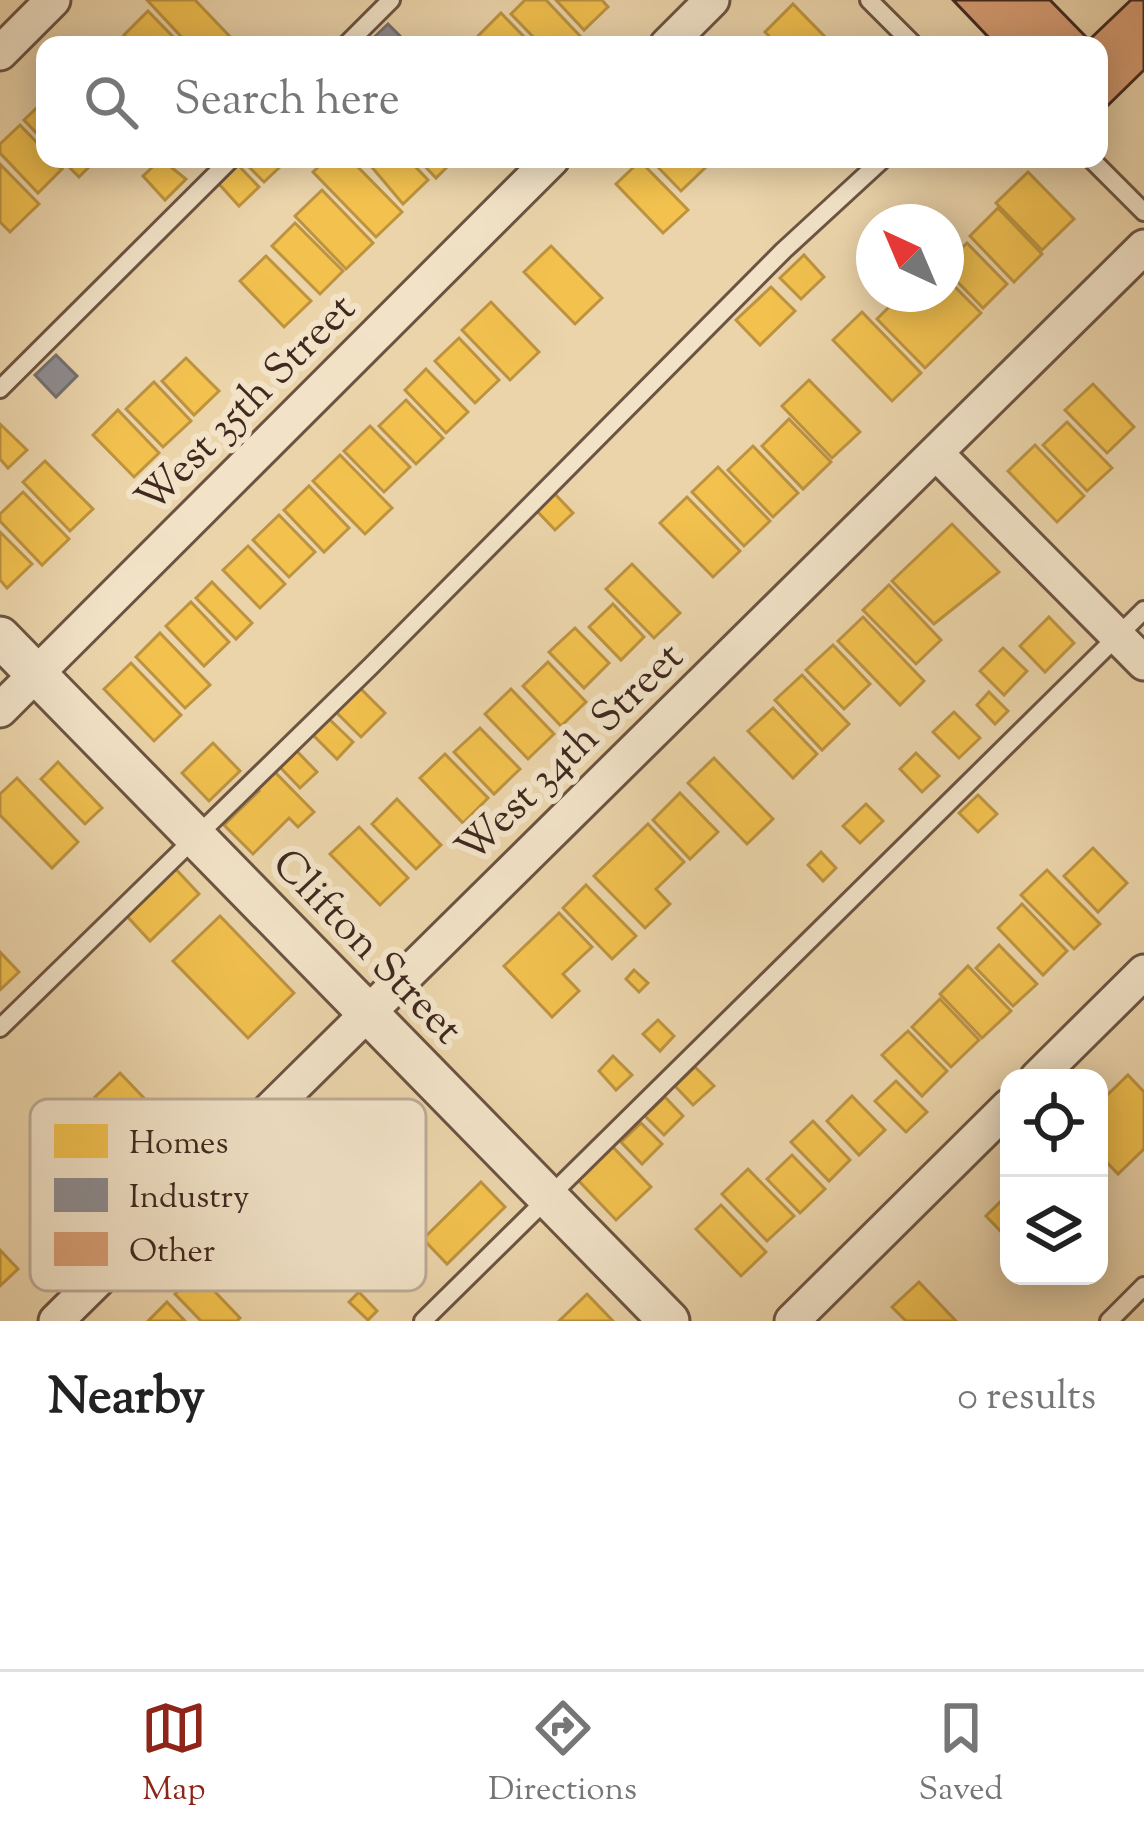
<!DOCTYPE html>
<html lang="en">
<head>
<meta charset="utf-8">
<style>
  :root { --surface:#fff; --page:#f6f6f6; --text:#222; --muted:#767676; --line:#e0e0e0; --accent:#8f2418 }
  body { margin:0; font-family:"Sorts Mill Goudy",serif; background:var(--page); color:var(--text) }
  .controls { position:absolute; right:36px; bottom:36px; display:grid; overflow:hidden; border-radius:24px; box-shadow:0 6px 30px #0003 }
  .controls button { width:108px; height:108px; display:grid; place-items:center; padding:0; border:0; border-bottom:3px solid var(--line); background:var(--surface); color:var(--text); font:60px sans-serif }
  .compass { position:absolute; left:856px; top:204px; width:108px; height:108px; border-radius:50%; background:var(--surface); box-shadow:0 6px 30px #0003; rotate:316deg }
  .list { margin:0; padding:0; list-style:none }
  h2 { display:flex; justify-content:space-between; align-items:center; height:156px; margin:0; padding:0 48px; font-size:51px }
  h2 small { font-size:39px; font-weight:400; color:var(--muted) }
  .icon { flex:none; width:66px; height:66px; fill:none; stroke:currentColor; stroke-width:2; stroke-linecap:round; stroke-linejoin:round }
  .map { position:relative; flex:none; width:1144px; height:1321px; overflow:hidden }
  .search { position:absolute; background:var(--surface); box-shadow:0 6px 30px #0003; left:36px; right:36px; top:36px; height:132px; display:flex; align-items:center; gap:30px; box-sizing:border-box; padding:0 42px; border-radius:24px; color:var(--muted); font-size:45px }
  .sheet { height:348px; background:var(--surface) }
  nav { display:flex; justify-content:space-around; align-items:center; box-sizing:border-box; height:168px; border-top:3px solid var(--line); background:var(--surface); font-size:33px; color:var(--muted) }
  nav a { display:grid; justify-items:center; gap:6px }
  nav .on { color:var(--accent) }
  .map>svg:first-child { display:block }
  .homes { fill:#f2c14e; stroke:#bd9340; stroke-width:3 }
  .industry { fill:#8d8d92; stroke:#766f70; stroke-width:3 }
  .building { fill:#d89e75; stroke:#412920; stroke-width:3 }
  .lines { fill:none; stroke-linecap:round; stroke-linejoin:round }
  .service-casing { stroke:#6c5442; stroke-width:22 }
  .minor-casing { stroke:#6c5442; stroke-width:39 }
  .tertiary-casing { stroke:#6c5442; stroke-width:45 }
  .service { stroke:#f2e3c8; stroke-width:16 }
  .minor { stroke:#f2e3c8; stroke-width:33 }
  .tertiary { stroke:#f2e3c8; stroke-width:39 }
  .labels { text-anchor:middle; stroke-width:12; stroke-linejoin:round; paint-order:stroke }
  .street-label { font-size:42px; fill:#412920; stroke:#f2e3c8 }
  .key { fill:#f2e3c8; stroke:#bdab96; stroke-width:3 }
  .key-label { font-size:33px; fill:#412920 }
</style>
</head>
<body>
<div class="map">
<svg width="1144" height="1321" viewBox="0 0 1144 1321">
  <rect width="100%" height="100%" fill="#ebd4aa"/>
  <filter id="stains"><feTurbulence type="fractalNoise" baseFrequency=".00167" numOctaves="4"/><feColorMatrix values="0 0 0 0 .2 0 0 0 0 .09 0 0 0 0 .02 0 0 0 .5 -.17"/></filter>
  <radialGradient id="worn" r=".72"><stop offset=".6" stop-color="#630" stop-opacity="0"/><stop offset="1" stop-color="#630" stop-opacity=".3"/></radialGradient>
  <!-- homes -->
  <g class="homes">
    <path d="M147,0H195L238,45H189Z"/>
    <path d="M525,0H546L580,36L571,45H541L511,14Z"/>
    <path d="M556,0H602L608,7L584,30Z"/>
    <path d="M793,4L833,45H778L765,32Z"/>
    <path d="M148,11L181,45H134L124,35Z"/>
    <path d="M501,13L532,45H484L477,37Z"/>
    <path d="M45,100V142L24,120Z"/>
    <path d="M20,125L45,151V159L62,169L38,193L0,153V144Z"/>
    <path d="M61,159H97L79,177Z"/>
    <path d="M161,159L186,179L165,200L143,176Z"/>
    <path d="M250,159H276L282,165L264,182L246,164Z"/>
    <path d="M327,159H350L402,212L376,237L313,172Z"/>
    <path d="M365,159H408L428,180L403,204Z"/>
    <path d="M418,159H455L436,178Z"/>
    <path d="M650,159H698L706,167L681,191Z"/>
    <path d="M640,161L688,210L663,233L616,184Z"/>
    <path d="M0,164L39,204L10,232L0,222Z"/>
    <path d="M238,165L259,187L239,206L219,184Z"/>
    <path d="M1028,172L1074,219L1042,250L996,203Z"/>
    <path d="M322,190L373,243L346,269L295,216Z"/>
    <path d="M998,208L1042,254L1014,282L970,236Z"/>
    <path d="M295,223L343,271L320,294L272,246Z"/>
    <path d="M967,243L1007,284L983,308L946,270V263Z"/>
    <path d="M551,246L602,298L575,324L524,272Z"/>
    <path d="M804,255L824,277L801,299L780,278Z"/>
    <path d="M266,256L311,301L284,327L240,281Z"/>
    <path d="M946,278L981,313L925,368L877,319L902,294H946Z"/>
    <path d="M771,287L795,311L760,345L736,320Z"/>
    <path d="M491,302L539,352L510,380L462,330Z"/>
    <path d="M862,312L921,373L892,401L833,340Z"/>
    <path d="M459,338L499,380L475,403L435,361Z"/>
    <path d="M186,358L219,391L194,415L162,381Z"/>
    <path d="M426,369L468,412L446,433L405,390Z"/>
    <path d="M809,380L860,432L832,458L782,406Z"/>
    <path d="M154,382L191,421L163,447L126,409Z"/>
    <path d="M1093,384L1134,427L1107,453L1065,410Z"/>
    <path d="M406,400L443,438L416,464L379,426Z"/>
    <path d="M118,410L159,453L134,477L93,435Z"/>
    <path d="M789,419L831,462L803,489L762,446Z"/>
    <path d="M1067,422L1112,468L1087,491L1043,445Z"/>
    <path d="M0,424L27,450L8,468L0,459Z"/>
    <path d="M370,426L410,467L384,492L344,451Z"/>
    <path d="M1035,445L1084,496L1057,522L1008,471Z"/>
    <path d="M753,446L798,493L773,517L728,470Z"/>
    <path d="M340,455L392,508L365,534L313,481Z"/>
    <path d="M45,461L93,509L70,531L23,482Z"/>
    <path d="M718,467L770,521L744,546L692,492Z"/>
    <path d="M309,486L349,528L324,552L284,510Z"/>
    <path d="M23,492L69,539L42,565L0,521V514Z"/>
    <path d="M554,493L573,513L555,530L536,510Z"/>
    <path d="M687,497L740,551L713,577L660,523Z"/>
    <path d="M279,515L315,552L289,577L253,540Z"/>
    <path d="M952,524L999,572L934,624L892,581Z"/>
    <path d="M0,532L32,564L7,588L0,580Z"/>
    <path d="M248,546L285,584L260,608L223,570Z"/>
    <path d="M632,564L680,613L654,638L606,589Z"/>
    <path d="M212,582L252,623L236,639L196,598Z"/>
    <path d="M889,585L941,640L916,664L863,610Z"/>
    <path d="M191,602L229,642L204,666L166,626Z"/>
    <path d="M613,604L644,637L621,660L589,627Z"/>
    <path d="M863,617L924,681L900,705L838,641Z"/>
    <path d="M1049,617L1074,643L1045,672L1020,646Z"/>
    <path d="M575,628L609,663L584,688L549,652Z"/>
    <path d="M160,633L210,685L185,708L136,657Z"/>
    <path d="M833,645L870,684L844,709L806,670Z"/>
    <path d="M1003,648L1027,671L1004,695L980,671Z"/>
    <path d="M548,662L586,702L561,726L523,686Z"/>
    <path d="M131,663L181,715L154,741L104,689Z"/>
    <path d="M802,675L849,724L822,750L775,700Z"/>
    <path d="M360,688L385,713L361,737L336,712Z"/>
    <path d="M511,689L554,734L528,759L485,714Z"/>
    <path d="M989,692L1008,711L995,724L977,705Z"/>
    <path d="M773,708L817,754L793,778L748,731Z"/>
    <path d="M954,712L980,738L959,758L933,732Z"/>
    <path d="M327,717L353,742L337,759L311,733Z"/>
    <path d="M480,728L520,769L494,794L454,752Z"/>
    <path d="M213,743L240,771L209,801L182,773Z"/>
    <path d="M291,745L317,772L300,788L274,761Z"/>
    <path d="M916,753L939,776L922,792L900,769Z"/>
    <path d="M445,754L488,798L463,823L420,778Z"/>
    <path d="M714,758L773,819L747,844L688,783Z"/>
    <path d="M58,762L102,808L85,824L41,779Z"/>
    <path d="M270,767L314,812L298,827L289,818L253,854L224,825L259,791L253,785Z"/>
    <path d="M17,778L78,842L52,868L0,815V794Z"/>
    <path d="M680,793L718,832L690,859L653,820Z"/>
    <path d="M978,795L997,814L978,832L959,813Z"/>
    <path d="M397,799L441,845L416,869L372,824Z"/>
    <path d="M866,804L883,821L860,843L843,826Z"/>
    <path d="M648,824L684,862L656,889L670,904L645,928L594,876Z"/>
    <path d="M359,827L408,878L380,905L330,854Z"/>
    <path d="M1093,848L1127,883L1098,912L1064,876Z"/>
    <path d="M821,852L836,868L823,881L808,865Z"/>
    <path d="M172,865L199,894L150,941L123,912Z"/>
    <path d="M1047,870L1100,924L1074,949L1021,895Z"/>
    <path d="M586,885L636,936L612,959L563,908Z"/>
    <path d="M1022,904L1067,951L1043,975L998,928Z"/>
    <path d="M559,913L592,947L563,974L579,991L552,1017L504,966Z"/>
    <path d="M220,916L294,993L248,1038L173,961Z"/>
    <path d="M999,945L1037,984L1013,1006L976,968Z"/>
    <path d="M0,952L19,972L0,990Z"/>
    <path d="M968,966L1011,1011L982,1038L940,994Z"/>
    <path d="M634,970L648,983L639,992L626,979Z"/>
    <path d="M940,999L979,1040L951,1067L912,1027Z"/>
    <path d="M658,1020L674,1036L660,1051L643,1034Z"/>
    <path d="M908,1031L947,1071L922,1096L882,1055Z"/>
    <path d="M613,1056L632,1075L616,1090L599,1071Z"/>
    <path d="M695,1067L714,1086L693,1105L675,1086Z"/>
    <path d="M120,1073L164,1119L140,1143L95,1097Z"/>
    <path d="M1128,1075L1144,1092V1149L1118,1174L1099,1154V1103Z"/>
    <path d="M896,1081L927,1112L906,1132L875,1101Z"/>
    <path d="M852,1096L885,1130L859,1155L827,1121Z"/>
    <path d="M665,1097L683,1116L664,1135L645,1116Z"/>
    <path d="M813,1121L850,1160L829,1181L791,1142Z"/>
    <path d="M641,1123L662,1144L642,1164L621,1142Z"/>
    <path d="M612,1146L651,1187L616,1220L577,1179Z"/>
    <path d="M792,1155L825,1189L800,1213L767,1179Z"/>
    <path d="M748,1169L794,1216L767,1241L722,1194Z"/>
    <path d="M481,1182L505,1207L447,1264L423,1239Z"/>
    <path d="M1009,1193V1240L986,1216Z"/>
    <path d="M721,1205L766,1252L741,1276L696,1229Z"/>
    <path d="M0,1250L18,1269L0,1286Z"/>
    <path d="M197,1273L240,1318L237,1321H201L175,1294Z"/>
    <path d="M919,1282L956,1321H906L892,1307Z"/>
    <path d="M359,1292L377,1311L368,1320L349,1302Z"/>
    <path d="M587,1294L613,1321H559Z"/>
    <path d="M167,1302L185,1321H148Z"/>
  </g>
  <!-- industry -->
  <g class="industry">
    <path d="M388,24L409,45H408L367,44Z"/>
    <path d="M56,355L77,376L56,397L35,375Z"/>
  </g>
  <!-- building -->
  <path class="building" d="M953,0H1050L1089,40L1131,0H1144V70L1099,114V45H996Z"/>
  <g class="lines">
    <defs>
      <g id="service">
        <path d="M869,0L914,45"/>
        <path d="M346,45L391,0"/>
        <path d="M1091,159L1144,212"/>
        <path d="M0,389L231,159"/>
        <path d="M0,1028L371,666L783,251L883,159"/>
        <path d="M423,1321L1144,610"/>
        <path d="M1109,1321L1144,1286"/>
      </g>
      <g id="minor">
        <path d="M667,45L712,0"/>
        <path d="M0,53L53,0"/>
        <path d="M936,453L1144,663"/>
        <path d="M0,710L552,159"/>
        <path d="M1037,1078L1144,972"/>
        <path d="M56,1321L1144,247"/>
        <path d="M792,1321L1009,1106"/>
      </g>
      <path id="tertiary" d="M0,637L669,1321"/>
    </defs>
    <!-- service casing -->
    <use href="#service" class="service-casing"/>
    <!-- minor casing -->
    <use href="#minor" class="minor-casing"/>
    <!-- tertiary casing -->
    <use href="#tertiary" class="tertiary-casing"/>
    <!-- service -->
    <use href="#service" class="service"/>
    <!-- minor -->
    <use href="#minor" class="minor"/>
    <!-- tertiary -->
    <use href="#tertiary" class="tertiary"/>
  </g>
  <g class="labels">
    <!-- street labels -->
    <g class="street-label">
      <text transform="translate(244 402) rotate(-45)" y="15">West 35th Street</text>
      <text transform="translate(568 751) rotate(-44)" y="15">West 34th Street</text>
      <text transform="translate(369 945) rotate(46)" y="15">Clifton Street</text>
    </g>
  </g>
  <!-- legend -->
  <rect x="30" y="1099" width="396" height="192" rx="18" class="key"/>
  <rect x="54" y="1124" width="54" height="34" fill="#f2c14e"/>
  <rect x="54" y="1178" width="54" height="34" fill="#8d8d92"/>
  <rect x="54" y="1232" width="54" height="34" fill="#d89e75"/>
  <g class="key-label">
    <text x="129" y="1153">Homes</text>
    <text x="129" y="1207">Industry</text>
    <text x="129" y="1261">Other</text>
  </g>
  <rect width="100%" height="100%" filter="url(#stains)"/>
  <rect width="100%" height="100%" fill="url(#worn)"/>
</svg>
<div class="controls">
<button><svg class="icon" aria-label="locate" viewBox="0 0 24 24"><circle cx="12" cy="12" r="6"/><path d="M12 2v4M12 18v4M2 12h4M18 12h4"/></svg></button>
<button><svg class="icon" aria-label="layers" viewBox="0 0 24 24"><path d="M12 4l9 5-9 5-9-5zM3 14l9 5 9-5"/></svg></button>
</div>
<svg class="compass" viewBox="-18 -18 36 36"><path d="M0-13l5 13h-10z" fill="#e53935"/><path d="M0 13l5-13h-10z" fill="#767676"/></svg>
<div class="search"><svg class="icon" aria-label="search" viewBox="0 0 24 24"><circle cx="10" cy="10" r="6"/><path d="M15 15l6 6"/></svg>Search here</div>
</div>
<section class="sheet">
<h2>Nearby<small>0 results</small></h2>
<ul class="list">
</ul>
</section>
<nav>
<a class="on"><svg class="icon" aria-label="map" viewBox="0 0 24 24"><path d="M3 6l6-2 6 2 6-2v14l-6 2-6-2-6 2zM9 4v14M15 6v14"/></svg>Map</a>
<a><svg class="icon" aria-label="directions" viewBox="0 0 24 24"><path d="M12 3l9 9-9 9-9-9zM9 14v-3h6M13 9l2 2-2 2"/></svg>Directions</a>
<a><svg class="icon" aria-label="saved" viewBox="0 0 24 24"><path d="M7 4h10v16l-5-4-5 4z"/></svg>Saved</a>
</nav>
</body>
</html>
